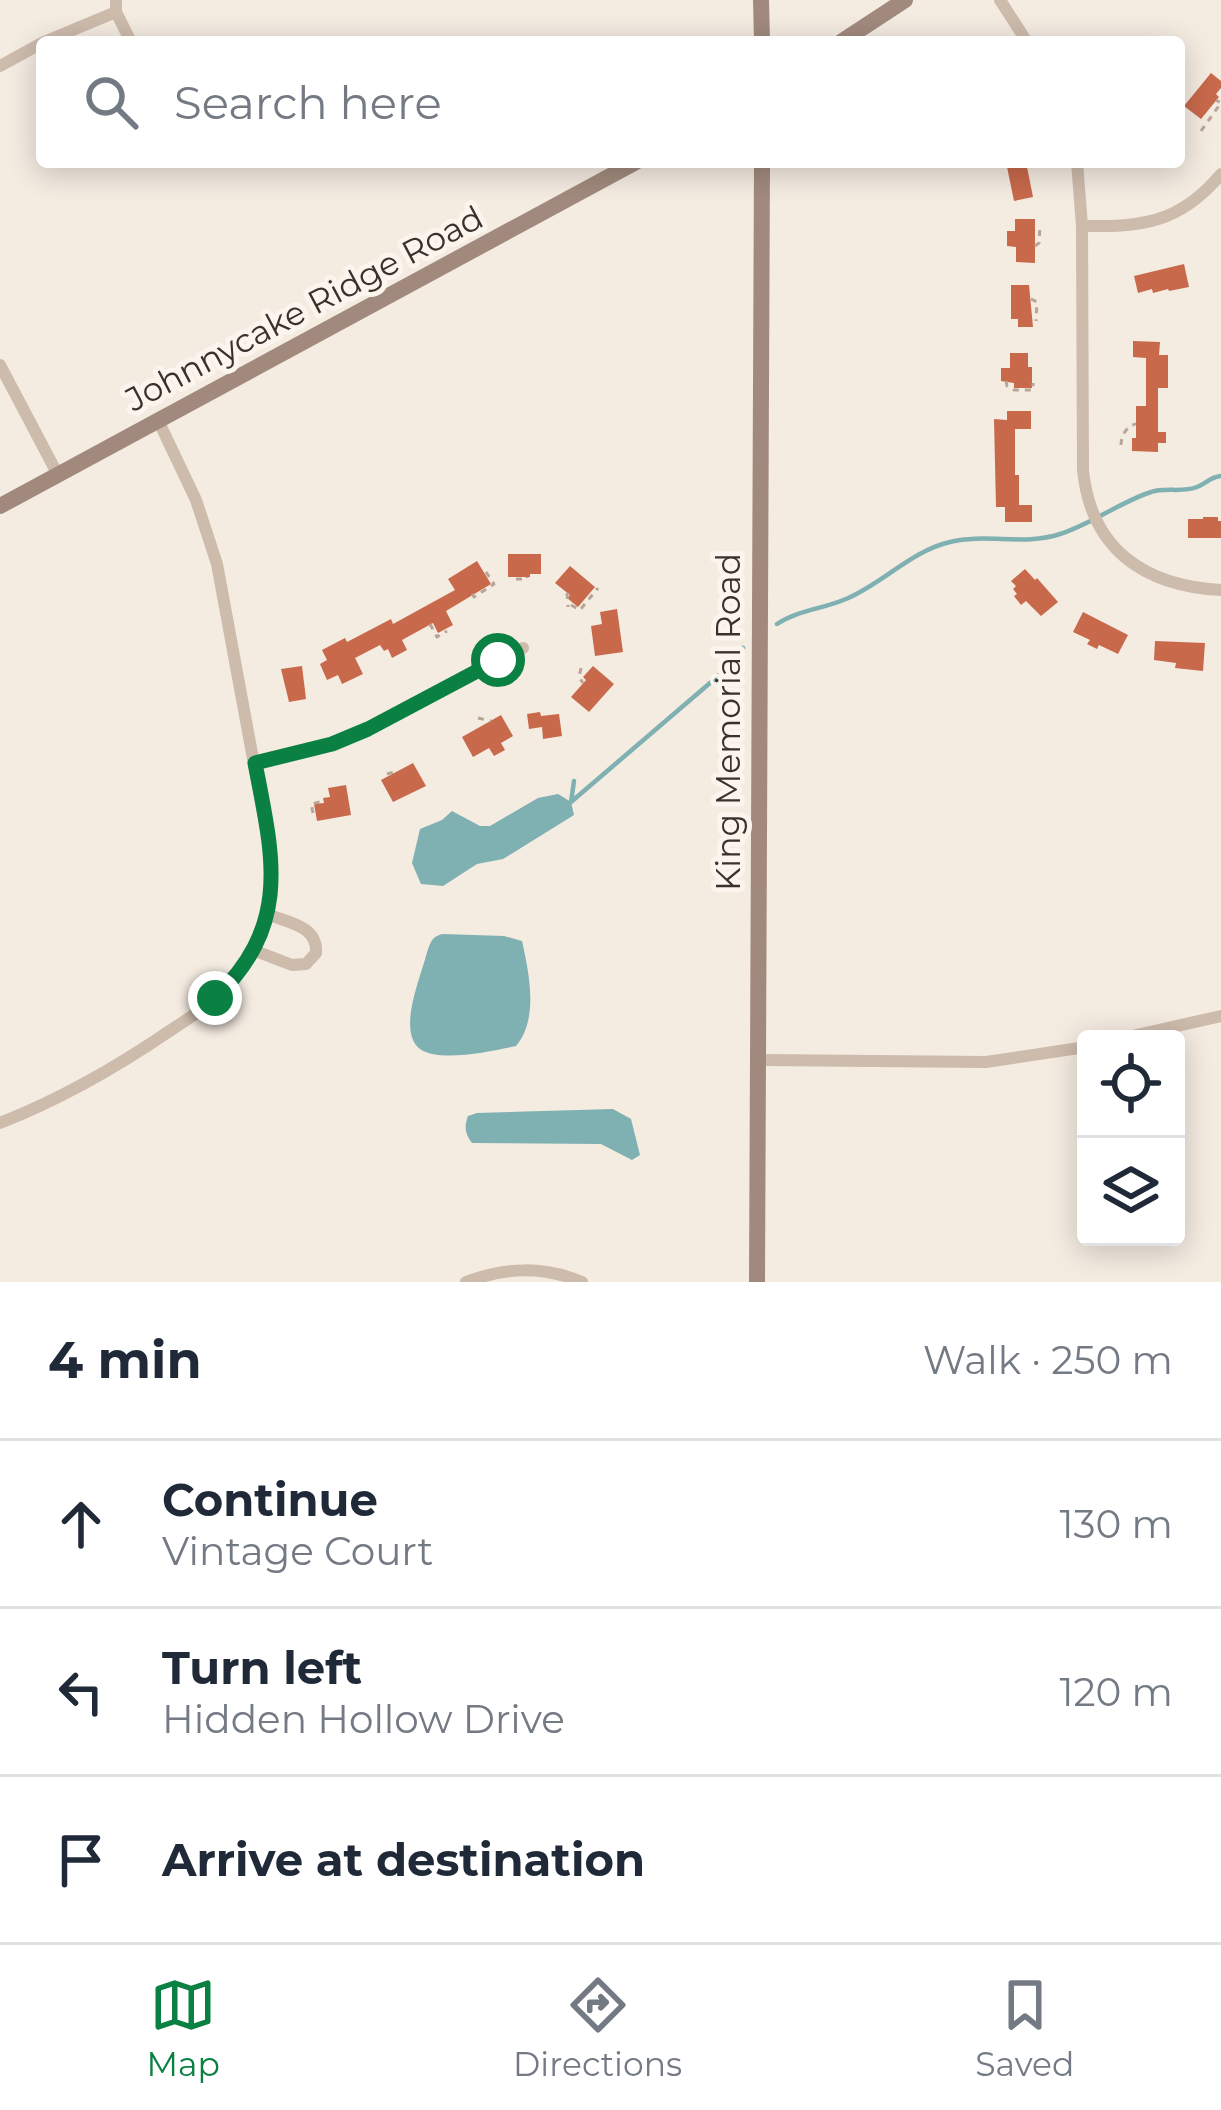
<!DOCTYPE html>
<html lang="en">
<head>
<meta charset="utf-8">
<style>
  :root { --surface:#fff; --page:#f6f6f7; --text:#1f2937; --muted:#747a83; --line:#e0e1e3; --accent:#0b8043 }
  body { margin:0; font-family:Montserrat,sans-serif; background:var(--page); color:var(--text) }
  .controls { position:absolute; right:36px; bottom:36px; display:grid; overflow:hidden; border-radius:12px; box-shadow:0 6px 30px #0003 }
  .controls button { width:108px; height:108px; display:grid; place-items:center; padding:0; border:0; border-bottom:3px solid var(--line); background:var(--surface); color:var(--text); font:60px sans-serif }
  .stop { position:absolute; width:36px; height:36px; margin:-27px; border:9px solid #0b8043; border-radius:50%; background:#fff }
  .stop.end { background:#0b8043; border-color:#fff; box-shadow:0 3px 12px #0008 }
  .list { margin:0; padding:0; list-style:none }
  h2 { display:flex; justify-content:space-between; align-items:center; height:156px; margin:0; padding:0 48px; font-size:51px }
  h2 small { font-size:39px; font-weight:400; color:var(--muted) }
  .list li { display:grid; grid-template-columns:78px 1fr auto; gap:36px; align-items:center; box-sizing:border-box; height:168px; padding:0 48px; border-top:3px solid var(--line) }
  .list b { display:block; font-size:45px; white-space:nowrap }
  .list p { margin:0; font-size:39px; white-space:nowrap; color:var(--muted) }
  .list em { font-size:39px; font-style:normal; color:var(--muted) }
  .icon { flex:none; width:66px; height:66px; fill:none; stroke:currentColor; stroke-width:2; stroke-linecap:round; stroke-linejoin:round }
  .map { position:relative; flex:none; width:1221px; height:1282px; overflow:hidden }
  .search { position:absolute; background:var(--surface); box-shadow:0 6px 30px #0003; left:36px; right:36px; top:36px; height:132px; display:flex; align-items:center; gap:30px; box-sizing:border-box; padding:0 42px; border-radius:12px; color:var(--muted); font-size:45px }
  .sheet { height:660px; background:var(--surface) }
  nav { display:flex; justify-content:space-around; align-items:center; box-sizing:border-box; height:168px; border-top:3px solid var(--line); background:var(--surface); font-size:33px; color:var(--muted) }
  nav a { display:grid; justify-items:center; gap:6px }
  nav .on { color:var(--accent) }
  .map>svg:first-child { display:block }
  .water { fill:#7fb0b2 }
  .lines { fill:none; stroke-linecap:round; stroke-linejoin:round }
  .stream { stroke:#7fb0b2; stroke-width:4.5 }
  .building { fill:#c8694b }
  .path { stroke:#b9a596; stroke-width:3; stroke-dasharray:6 6; stroke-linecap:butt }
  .street { stroke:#cdbbac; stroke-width:12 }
  .secondary { stroke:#a18a7d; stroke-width:16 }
  .route { stroke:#0b8043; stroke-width:15 }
  .labels { text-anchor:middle; stroke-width:10; stroke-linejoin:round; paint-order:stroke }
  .street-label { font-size:33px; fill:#3b302b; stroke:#fbf5ee }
</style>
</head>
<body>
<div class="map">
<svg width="1221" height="1282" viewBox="0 0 1221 1282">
  <rect width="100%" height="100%" fill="#f4ebe1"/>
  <!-- water -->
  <g class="water">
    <path d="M558,794L571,802L574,815L503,859L477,864L443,886L421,884L412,863L420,829L442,820L452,811L480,826H490L538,798Z"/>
    <path d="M442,934L504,936L522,941C529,973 539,1019 516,1046C494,1051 439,1063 420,1049C399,1033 417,986 423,966C426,958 428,945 433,939C436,936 439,935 442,934Z"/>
    <path d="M613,1109L631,1119L640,1155L632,1160L601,1144L472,1143C465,1134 464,1127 468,1116L477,1113Z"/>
  </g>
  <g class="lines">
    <!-- stream -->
    <g class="stream">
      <path d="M777,624C798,610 823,609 846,599C882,584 911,551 950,542C986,533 1024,546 1060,534C1092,524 1120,502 1151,492C1165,487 1183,493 1197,487C1207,483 1210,477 1221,476"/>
      <path d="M574,781L571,802L717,677L743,648"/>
    </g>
  </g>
  <!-- building -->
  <g class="building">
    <path d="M1211,73L1221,81V88L1216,94L1219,97L1201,119L1184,106Z"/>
    <path d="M1006,162H1026L1033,197L1014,201Z"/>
    <path d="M1015,219H1035V263L1016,262V247L1007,246V231H1015Z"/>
    <path d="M1184,264L1189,287L1169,291L1168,289L1153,293L1152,289L1138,293L1134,276Z"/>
    <path d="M1011,285H1029L1033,327H1018V319H1011Z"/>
    <path d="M1133,341L1160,342L1159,355H1168V388H1158V432H1166V443H1158V452L1132,451V438H1136V406H1146V358L1133,357Z"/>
    <path d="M1010,353H1028V367H1032V388H1014V383L1001,381V368H1010Z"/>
    <path d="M1007,411H1031V429H1015V475H1019V505H1032V522H1005V507H996L994,419L1007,420Z"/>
    <path d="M1203,517H1218V521H1221V538H1188V519H1203Z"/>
    <path d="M508,554H541V574H530V577H508Z"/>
    <path d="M477,561L491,584L446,611L453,625L438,633L433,623L402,640L407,650L392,658L388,649L384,651L380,645L355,658L363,674L342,684L338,675L327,680L320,664L327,660L322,650L345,638L347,642L391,619L393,624L455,590L448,579Z"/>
    <path d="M570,566L595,587L578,607L567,598L570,595L555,583Z"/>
    <path d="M1025,569L1035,580L1037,578L1058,602L1041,616L1026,601L1021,605L1014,596L1017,594L1013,589L1016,586L1011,581Z"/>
    <path d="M617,609L623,652L595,656L591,626L602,624L600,612Z"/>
    <path d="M1083,612L1128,635L1118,654L1099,645L1097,649L1087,644L1090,640L1073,632Z"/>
    <path d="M1155,641L1205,643L1203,671L1175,668L1176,663L1154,660Z"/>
    <path d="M302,666L306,699L289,702L281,669Z"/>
    <path d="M593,666L614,684L589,712L571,697L586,680L583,677Z"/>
    <path d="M540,712L541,716L559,714L562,736L543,739L542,727L529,729L527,714Z"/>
    <path d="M501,715L513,736L501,743L505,750L494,756L489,748L473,757L462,737Z"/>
    <path d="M413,763L426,786L393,802L381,780Z"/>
    <path d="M346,785L351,815L317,821L314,804L324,803L323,798L330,797L328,788Z"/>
  </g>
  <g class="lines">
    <!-- path -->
    <g class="path">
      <path d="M1201,131L1221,103L1216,100"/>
      <path d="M1035,246L1039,243L1040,226"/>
      <path d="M1031,299L1037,302L1036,321"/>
      <path d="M1006,381L1007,386L1014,390H1033V383"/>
      <path d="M1121,445C1121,436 1127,425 1136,424"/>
      <path d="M516,579H527V577"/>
      <path d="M567,593L568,607"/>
      <path d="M472,594L474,597L494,584L486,572"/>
      <path d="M571,605L580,610L598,588"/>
      <path d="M430,624L437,637L447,631"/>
      <path d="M581,668L579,677L583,683"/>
      <path d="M478,718L491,721"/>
      <path d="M387,774L398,771"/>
      <path d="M313,813L311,804L324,801"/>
    </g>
    <!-- street -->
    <g class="street">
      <path d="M116,0V12L131,42"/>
      <path d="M1000,0L1027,42"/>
      <path d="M44,42L116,12"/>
      <path d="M0,66L42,43"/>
      <path d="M1077,162L1082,226L1083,470C1091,550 1145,586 1221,590"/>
      <path d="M1082,226C1143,227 1180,223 1221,174"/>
      <path d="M0,365L58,475"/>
      <path d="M255,763L332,744L369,729L523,648"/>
      <path d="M253,950L292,965L306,964L316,953C318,926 289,923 267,914"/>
      <path d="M1119,1039L1221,1016"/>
      <path d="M757,1060L986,1062L1086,1047"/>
      <path d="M0,1123C61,1099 117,1067 171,1030C194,1015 218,1000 235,978C262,943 276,900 271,856L217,564L196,500L158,420"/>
      <path d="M466,1282C506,1267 543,1266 582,1282"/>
    </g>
    <!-- secondary -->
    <g class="secondary">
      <path d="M761,0L762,42"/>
      <path d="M841,42L905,0"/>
      <path d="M0,506L636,162"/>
      <path d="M757,1282L762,162"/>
    </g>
  </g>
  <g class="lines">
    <!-- route -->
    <path class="route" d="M215,998C292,924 273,857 255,763L332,744L368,729L498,660"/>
  </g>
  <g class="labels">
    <!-- street labels -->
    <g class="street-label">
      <text transform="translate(304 308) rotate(-28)" y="12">Johnnycake Ridge Road</text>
      <text transform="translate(728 722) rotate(-90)" y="12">King Memorial Road</text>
    </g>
  </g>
</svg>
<div class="controls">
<button><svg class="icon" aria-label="locate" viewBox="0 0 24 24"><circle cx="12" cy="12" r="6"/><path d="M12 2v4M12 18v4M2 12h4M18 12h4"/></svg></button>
<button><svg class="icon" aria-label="layers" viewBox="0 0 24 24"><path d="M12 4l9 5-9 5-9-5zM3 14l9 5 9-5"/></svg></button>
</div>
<div class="stop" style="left:498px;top:660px"></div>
<div class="stop end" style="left:215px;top:998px"></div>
<div class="search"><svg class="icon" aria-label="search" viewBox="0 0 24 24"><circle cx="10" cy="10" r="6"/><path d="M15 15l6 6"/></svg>Search here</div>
</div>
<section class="sheet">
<h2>4 min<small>Walk · 250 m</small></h2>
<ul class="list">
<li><svg class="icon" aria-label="ahead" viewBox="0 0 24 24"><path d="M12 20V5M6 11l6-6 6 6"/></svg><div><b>Continue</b><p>Vintage Court</p></div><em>130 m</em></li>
<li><svg class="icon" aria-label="left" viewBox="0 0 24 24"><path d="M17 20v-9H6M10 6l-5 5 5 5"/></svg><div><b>Turn left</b><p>Hidden Hollow Drive</p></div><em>120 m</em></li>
<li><svg class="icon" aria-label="arrive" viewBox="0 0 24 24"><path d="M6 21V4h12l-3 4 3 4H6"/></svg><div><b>Arrive at destination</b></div></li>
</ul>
</section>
<nav>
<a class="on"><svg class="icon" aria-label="map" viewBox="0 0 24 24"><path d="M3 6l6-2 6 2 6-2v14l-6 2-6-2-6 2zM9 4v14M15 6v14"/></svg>Map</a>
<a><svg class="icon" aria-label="directions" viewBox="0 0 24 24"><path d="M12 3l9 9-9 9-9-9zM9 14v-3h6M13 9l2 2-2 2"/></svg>Directions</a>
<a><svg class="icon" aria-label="saved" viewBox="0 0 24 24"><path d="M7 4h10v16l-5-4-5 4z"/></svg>Saved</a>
</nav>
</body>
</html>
